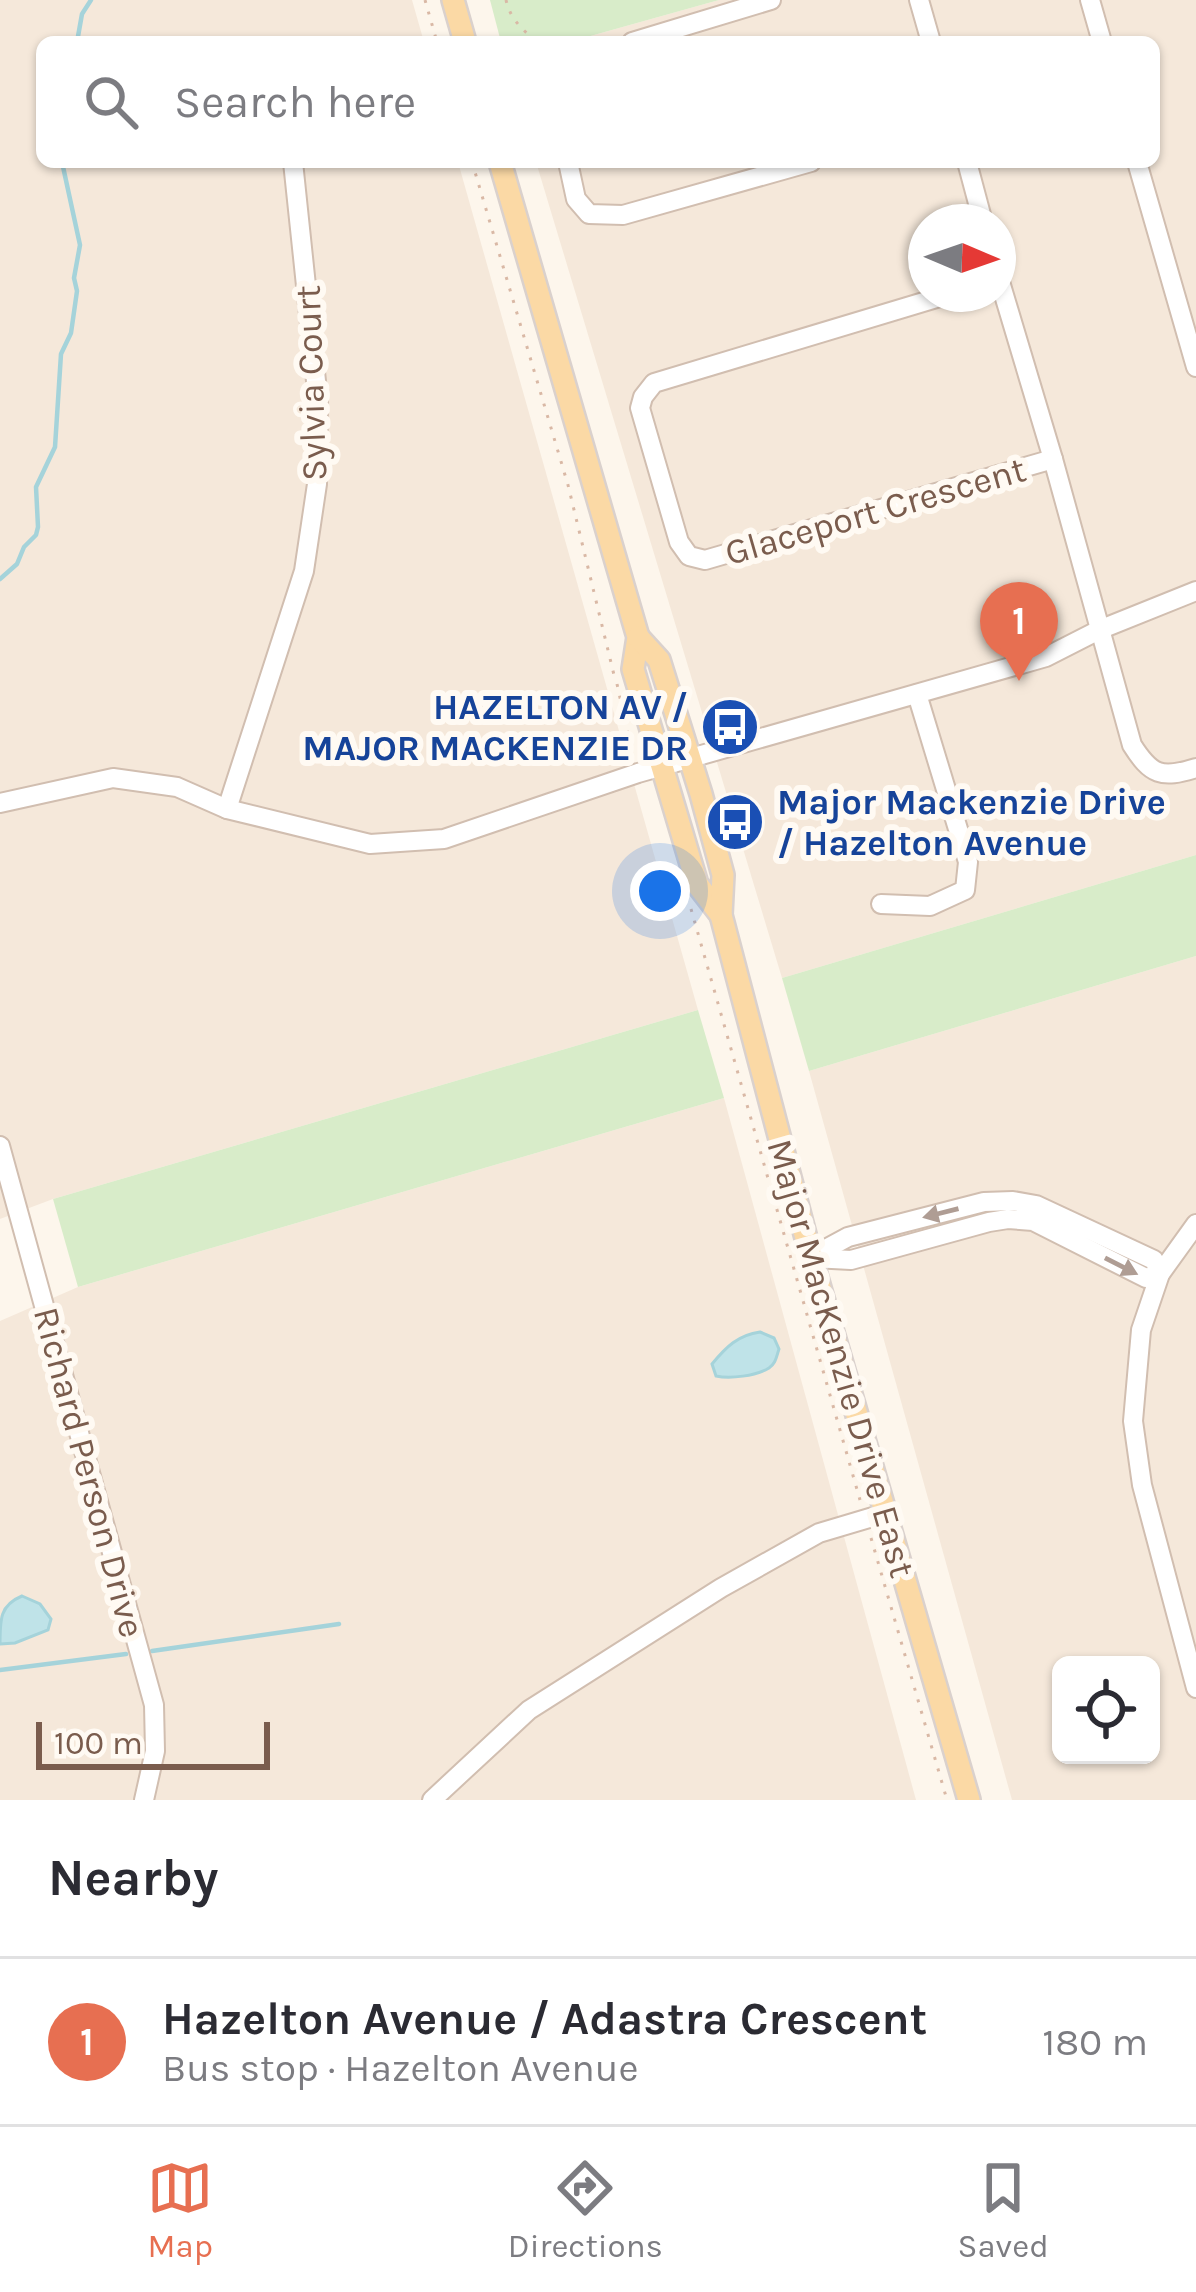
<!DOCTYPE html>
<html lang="en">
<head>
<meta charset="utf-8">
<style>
  :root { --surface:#fff; --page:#f2f2f3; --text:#2b2b33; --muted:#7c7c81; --line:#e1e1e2; --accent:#e76f51 }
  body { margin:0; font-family:Karla,sans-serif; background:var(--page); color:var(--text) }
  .controls { position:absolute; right:36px; bottom:36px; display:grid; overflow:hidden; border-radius:18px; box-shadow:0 3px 9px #0004 }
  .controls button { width:108px; height:108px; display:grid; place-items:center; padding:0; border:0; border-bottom:3px solid var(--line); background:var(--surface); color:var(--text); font:60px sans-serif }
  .compass { position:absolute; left:908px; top:204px; width:108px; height:108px; border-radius:50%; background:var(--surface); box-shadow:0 3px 9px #0004; rotate:92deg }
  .scale { position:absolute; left:36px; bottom:30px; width:234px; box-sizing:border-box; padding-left:12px; border:6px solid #7a5c4d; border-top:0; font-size:33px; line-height:42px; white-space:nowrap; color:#7a5c4d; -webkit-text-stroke:9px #fffaf3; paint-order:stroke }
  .you { position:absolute; left:660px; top:891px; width:42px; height:42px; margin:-30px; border:9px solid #fff; border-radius:50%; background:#1a73e8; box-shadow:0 0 0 18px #1a73e833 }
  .badge { display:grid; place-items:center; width:78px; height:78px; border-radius:50%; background:var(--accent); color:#fff; font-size:39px; font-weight:700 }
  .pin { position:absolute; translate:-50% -99px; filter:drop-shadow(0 3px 6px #0008) }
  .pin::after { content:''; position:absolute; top:63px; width:42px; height:36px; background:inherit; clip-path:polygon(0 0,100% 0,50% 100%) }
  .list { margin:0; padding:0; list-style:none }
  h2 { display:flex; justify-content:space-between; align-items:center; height:156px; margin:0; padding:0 48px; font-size:51px }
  h2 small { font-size:39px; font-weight:400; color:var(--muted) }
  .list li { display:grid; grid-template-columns:78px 1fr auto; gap:36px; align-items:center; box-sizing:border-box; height:168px; padding:0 48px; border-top:3px solid var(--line) }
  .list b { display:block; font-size:45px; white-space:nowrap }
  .list p { margin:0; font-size:39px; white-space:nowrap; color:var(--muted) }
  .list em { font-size:39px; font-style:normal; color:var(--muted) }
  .icon { flex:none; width:66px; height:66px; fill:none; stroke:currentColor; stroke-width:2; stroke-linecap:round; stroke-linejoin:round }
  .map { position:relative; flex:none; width:1196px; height:1800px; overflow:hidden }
  .search { position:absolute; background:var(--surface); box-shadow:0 3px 9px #0004; left:36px; right:36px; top:36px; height:132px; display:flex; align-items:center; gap:30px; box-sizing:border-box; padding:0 42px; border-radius:18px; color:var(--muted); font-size:45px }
  .sheet { height:324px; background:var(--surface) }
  nav { display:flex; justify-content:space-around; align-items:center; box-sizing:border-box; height:168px; border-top:3px solid var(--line); background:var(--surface); font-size:33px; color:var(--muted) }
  nav a { display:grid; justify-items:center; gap:6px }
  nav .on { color:var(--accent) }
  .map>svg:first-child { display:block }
  .residential { fill:#f5e8da; fill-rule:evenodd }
  .green { fill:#d8ecc9 }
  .water { fill:#bfe3e8; stroke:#a5d3da; stroke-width:3 }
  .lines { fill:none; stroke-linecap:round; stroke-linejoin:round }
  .stream { stroke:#a5d3da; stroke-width:4.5 }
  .minor-casing { stroke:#d1beb0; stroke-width:22 }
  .major-casing { stroke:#dad1cd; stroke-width:26 }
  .path { stroke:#d9b8a5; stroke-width:3; stroke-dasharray:3 9; stroke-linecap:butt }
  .minor { stroke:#fff; stroke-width:18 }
  .major { stroke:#fbd9a5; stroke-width:21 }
  .oneway { fill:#af9d94 }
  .labels { text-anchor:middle; stroke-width:12; stroke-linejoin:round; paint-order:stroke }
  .street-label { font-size:36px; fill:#7a5c4d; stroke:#fffaf3 }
  .transit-label { font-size:36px; font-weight:bold; fill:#164399; stroke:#fffaf3; text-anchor:end }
</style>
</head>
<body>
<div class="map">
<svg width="1196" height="1800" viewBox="0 0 1196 1800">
  <rect width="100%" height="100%" fill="#fdf6ec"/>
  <!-- residential -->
  <g class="residential">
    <path d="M0,0H412L424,42H42V162H458L698,1010L53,1199L0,1219Z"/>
    <path d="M719,0H1196V855L782,978L536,162H1154V42H569ZM926,222H998V294H926Z"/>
    <path d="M1196,956V1800H1012L809,1071ZM1061,1665H1151V1755H1061Z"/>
    <path d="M724,1098L916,1800H0V1321L78,1287Z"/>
  </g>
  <!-- green -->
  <g class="green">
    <path d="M490,0H719L569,42H501Z"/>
    <path d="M1196,855V956L809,1071L782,978Z"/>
    <path d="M698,1010L724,1098L78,1287L53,1199Z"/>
  </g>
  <!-- water -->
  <g class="water">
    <path d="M760,1332L774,1338L779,1349C776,1358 776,1363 769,1368C756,1376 730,1379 716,1376L712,1364C726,1347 738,1335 760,1332Z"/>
    <path d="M22,1596L40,1604L51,1619L48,1630L15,1643L0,1644C0,1619 0,1605 22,1596Z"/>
  </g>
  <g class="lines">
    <!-- stream -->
    <g class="stream">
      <path d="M77,42L82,14L91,0"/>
      <path d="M0,579L17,564L24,547L36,535L38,527L36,487L55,447L61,354L71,333L77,291L74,278L80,245L62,162"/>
      <path d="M152,1651L339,1624"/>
      <path d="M0,1670L126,1654"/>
    </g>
    <defs>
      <g id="minor">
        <path d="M919,0L931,42"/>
        <path d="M1090,0L1102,42"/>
        <path d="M632,42L771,0"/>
        <path d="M568,162L576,199L589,214L623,215L811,162"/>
        <path d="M967,162L983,222"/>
        <path d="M1137,162L1196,367"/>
        <path d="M998,275L1053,459L1132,745C1151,775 1161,779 1196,768"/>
        <path d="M950,294L654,383L643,397L640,408L679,542L689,556L705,560L1053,459"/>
        <path d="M0,803L113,778L177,787L227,809L370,844L444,839L638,773L1046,657L1099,630L1196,591"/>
        <path d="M227,809L304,571L317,484L318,400L293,162"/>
        <path d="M881,904L930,906L965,890L968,862L917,694"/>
        <path d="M0,1146L154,1705L155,1751L144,1800"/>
        <path d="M1196,1224L1160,1274L1141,1330L1133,1421L1142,1485L1196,1688"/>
        <path d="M811,1257L848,1237L984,1202L1013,1201L1036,1205L1154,1260L1160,1274"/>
        <path d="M813,1258L851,1260L989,1222L1008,1219L1033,1221L1146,1278L1160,1274"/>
        <path d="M432,1800L529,1710L721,1588L819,1533L886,1513"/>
      </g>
      <g id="major">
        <path d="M453,0L465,42"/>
        <path d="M500,162L638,637L633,669L697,884L721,915"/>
        <path d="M638,637L659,660L701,794L723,875L721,915L811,1257L969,1800"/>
      </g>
    </defs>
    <!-- minor casing -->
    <use href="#minor" class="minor-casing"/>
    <!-- major casing -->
    <use href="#major" class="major-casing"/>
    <!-- path -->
    <g class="path">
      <path d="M425,0L437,42"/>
      <path d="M506,0C510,19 523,30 537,42"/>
      <path d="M472,162L568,485L614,675"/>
      <path d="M617,684L631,748"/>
      <path d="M691,909L860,1500"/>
      <path d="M871,1538L947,1800"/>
    </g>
    <!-- minor -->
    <use href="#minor" class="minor"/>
    <!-- major -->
    <use href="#major" class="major"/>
  </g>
  <!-- one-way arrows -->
  <defs><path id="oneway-solid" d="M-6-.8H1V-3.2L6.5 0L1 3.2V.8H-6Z" transform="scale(3)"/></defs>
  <g class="oneway">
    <use href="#oneway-solid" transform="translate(941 1213) rotate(166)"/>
    <use href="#oneway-solid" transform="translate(1121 1266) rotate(27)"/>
  </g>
  <!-- icons -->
  <defs>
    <symbol id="bus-disc" viewBox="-11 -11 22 22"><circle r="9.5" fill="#1a4fb4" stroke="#fffaf3"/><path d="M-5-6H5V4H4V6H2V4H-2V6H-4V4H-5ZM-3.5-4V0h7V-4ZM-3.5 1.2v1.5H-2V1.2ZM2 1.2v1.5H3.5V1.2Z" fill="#fff"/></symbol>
  </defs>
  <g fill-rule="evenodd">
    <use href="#bus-disc" x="697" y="694" width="66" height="66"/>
    <use href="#bus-disc" x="702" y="789" width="66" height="66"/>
  </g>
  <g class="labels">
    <!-- street labels -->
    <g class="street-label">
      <text transform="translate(310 383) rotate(-92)" y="13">Sylvia Court</text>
      <text transform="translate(875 510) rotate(-16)" y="13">Glaceport Crescent</text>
      <text transform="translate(842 1358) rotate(74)" y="13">Major MacKenzie Drive East</text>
      <text transform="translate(90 1472) rotate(75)" y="13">Richard Person Drive</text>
    </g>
    <!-- transit labels -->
    <g class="transit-label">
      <text x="688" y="719">HAZELTON AV /<tspan x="688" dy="41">MAJOR MACKENZIE DR</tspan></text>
      <text x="777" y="814" text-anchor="start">Major Mackenzie Drive<tspan x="777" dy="41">/ Hazelton Avenue</tspan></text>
    </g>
  </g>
</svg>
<div class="controls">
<button><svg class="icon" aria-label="locate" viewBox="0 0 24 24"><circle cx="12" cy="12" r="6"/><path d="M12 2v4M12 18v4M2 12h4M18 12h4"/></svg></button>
</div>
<svg class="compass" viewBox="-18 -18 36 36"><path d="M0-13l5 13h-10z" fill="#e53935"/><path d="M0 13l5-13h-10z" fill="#7c7c81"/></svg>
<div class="scale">100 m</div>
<div class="you"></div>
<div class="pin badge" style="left:1019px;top:681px">1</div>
<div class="search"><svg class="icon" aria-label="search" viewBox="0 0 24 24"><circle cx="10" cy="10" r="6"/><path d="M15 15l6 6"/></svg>Search here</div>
</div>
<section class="sheet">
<h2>Nearby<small></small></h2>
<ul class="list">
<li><span class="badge">1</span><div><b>Hazelton Avenue / Adastra Crescent</b><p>Bus stop · Hazelton Avenue</p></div><em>180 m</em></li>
</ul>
</section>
<nav>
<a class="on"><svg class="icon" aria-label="map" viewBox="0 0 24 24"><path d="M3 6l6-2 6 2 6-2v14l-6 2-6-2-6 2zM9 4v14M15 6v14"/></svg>Map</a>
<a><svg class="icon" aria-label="directions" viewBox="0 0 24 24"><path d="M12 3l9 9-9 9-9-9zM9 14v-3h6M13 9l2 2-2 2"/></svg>Directions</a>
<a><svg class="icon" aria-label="saved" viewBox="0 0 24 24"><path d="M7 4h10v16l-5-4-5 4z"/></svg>Saved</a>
</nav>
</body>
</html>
